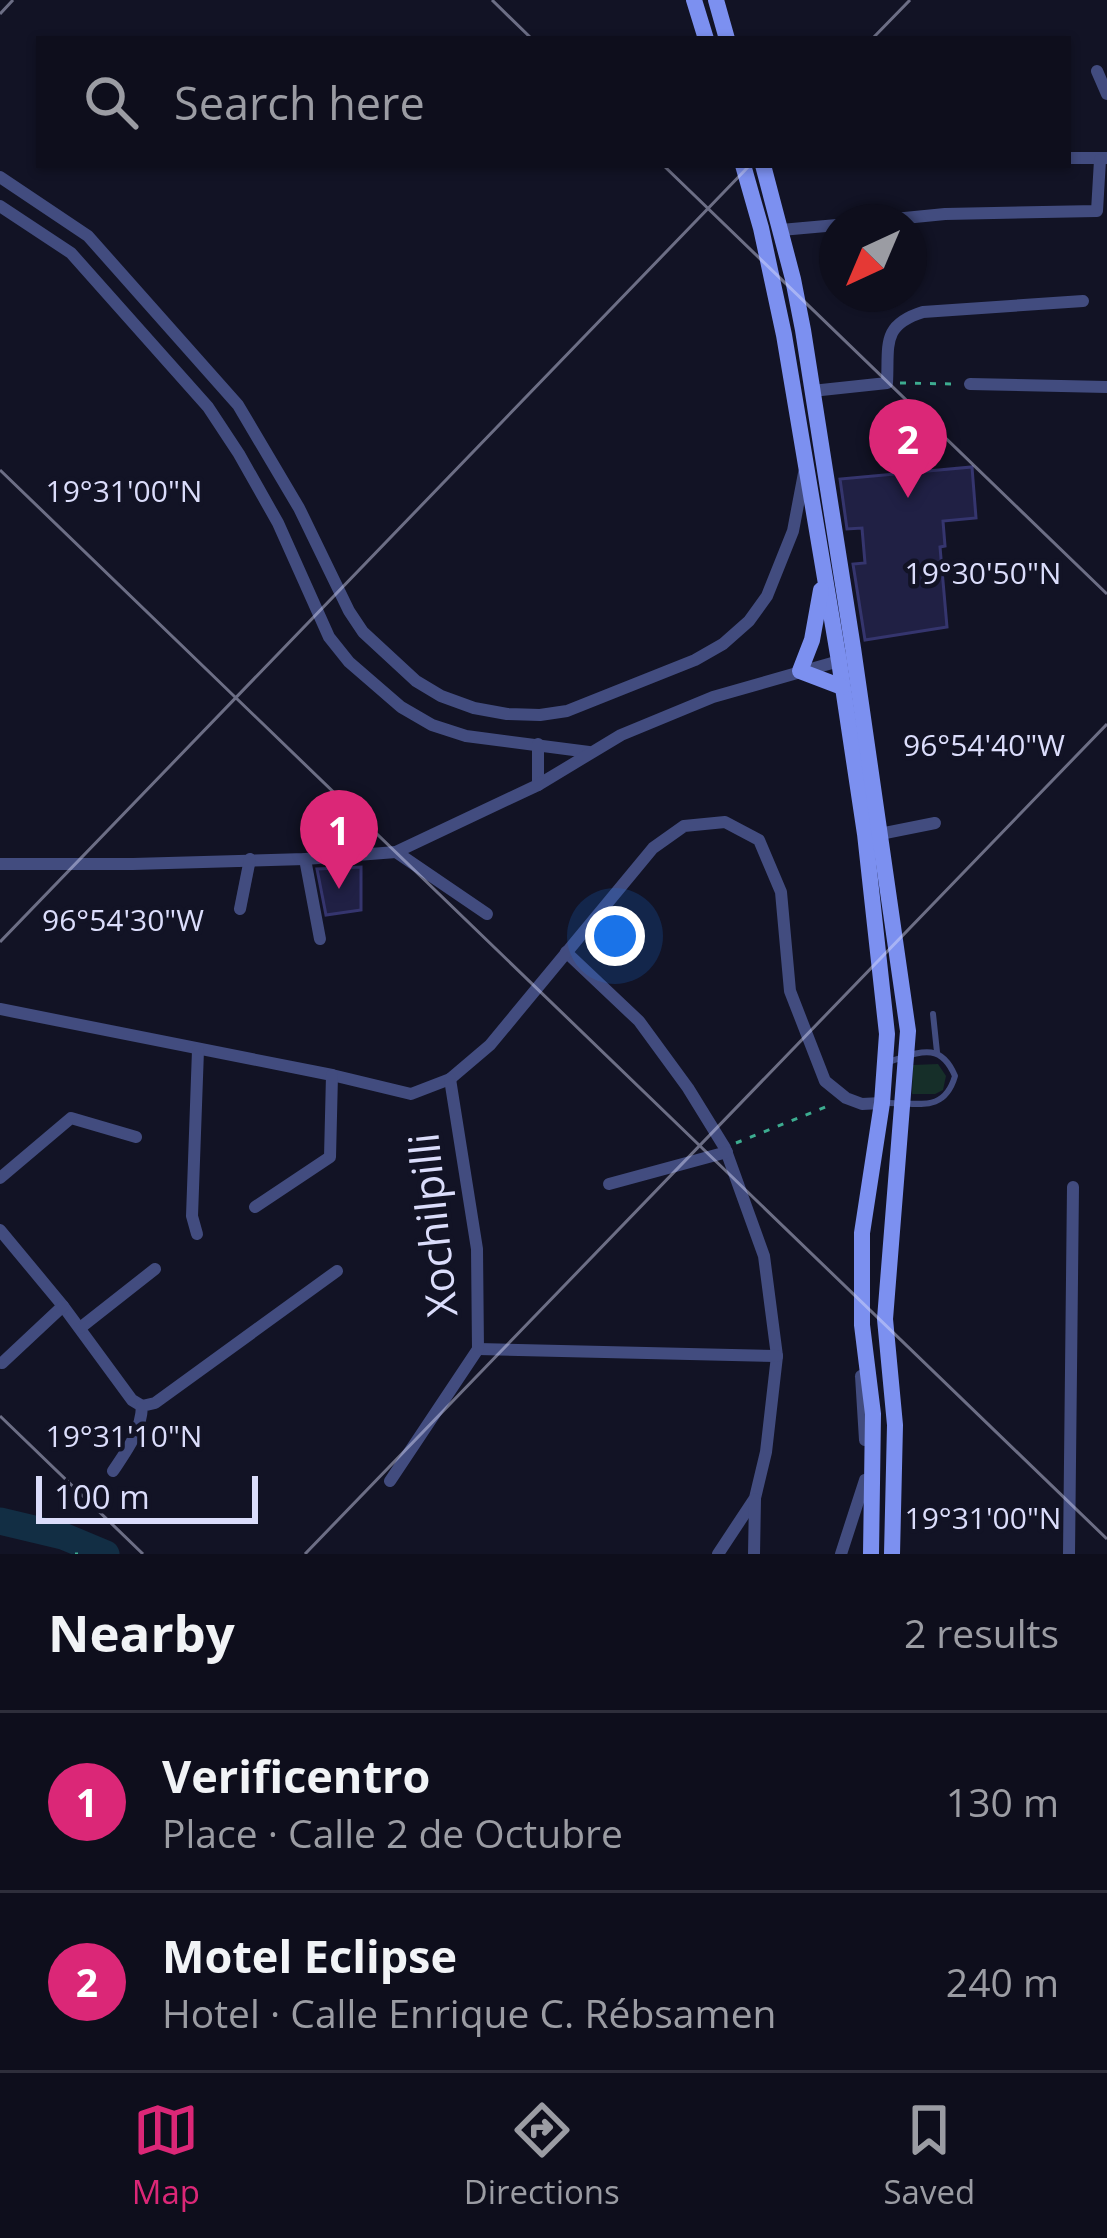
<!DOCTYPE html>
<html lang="en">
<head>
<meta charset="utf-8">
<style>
  :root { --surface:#0e0e1c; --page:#171725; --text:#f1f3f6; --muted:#9b9ca3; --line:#2e2e3b; --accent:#db2777 }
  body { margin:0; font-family:"Open Sans",sans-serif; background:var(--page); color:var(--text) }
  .compass { position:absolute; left:819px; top:204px; width:108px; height:108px; border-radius:50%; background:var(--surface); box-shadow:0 3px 9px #0004; rotate:224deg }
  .scale { position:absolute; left:36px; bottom:30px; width:222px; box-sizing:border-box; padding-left:12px; border:6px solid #dbddfb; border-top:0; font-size:33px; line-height:42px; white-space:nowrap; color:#dbddfb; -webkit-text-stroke:9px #121325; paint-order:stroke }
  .you { position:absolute; left:615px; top:936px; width:42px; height:42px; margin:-30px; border:9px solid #fff; border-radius:50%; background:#1a73e8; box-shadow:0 0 0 18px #1a73e833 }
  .badge { display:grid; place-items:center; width:78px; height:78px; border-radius:50%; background:var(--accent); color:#fff; font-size:39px; font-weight:700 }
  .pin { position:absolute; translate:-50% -99px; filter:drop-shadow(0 3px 6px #0008) }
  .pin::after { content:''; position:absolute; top:63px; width:42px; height:36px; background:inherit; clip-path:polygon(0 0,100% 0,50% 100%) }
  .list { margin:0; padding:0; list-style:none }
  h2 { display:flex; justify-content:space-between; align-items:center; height:156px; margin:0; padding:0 48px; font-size:51px }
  h2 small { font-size:39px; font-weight:400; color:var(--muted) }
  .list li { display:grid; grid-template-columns:78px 1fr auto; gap:36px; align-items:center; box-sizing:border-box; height:180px; padding:0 48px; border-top:3px solid var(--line) }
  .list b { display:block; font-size:45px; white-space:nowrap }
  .list p { margin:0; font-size:39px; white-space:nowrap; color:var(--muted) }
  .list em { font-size:39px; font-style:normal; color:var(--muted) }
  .icon { flex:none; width:66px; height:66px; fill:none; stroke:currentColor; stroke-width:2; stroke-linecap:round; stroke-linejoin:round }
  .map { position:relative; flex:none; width:1107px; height:1554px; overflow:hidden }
  .search { position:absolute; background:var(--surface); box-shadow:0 3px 9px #0004; left:36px; right:36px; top:36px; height:132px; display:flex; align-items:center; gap:30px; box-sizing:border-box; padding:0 42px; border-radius:0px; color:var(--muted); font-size:45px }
  .sheet { height:516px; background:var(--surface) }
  nav { display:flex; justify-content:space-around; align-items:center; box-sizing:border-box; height:168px; border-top:3px solid var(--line); background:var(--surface); font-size:33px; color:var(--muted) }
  nav a { display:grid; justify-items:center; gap:6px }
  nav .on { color:var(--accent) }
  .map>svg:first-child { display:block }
  .green { fill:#162f29 }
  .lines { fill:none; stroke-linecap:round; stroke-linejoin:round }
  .river { stroke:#122e44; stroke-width:27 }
  .building { fill:#202044; stroke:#35356e; stroke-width:3 }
  .path { stroke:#3dac90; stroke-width:3; stroke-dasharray:6 9; stroke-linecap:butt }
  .service { stroke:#424c7f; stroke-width:6 }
  .minor { stroke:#424c7f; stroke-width:12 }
  .secondary { stroke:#7c90f0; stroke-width:16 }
  .ticks { fill:none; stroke:#dbddfb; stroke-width:3; stroke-opacity:0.45 }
  .labels { text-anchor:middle; stroke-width:9; stroke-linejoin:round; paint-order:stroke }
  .street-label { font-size:42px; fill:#dbddfb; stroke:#121325 }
  .ticks-label { font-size:30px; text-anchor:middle; fill:#dbddfb; stroke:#121325; stroke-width:9; stroke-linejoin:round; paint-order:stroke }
</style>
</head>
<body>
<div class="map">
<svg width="1107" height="1554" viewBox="0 0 1107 1554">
  <rect width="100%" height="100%" fill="#121325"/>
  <!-- green -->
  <path class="green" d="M938,1064L946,1076L943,1090L935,1094H912L913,1065Z"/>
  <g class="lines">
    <!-- river -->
    <path class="river" d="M0,1521L63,1536L106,1554"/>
  </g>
  <!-- building -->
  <g class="building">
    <path d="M972,467L976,518L943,521L945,546L940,547L947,627L865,640L853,564L865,563L862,528L847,529L840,479Z"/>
    <path d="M361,867V910L326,915L317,869Z"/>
  </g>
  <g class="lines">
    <!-- path -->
    <g class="path">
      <path d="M900,383L956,384"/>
      <path d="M736,1143L833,1104"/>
      <path d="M75,1554H78"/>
    </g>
    <!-- service -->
    <g class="service">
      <path d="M933,1014L937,1052"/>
      <path d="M885,1103C917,1102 944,1114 955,1076C940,1040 918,1053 888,1062"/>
    </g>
    <!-- minor -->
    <g class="minor">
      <path d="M1097,71L1107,94"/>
      <path d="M1068,158H1106"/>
      <path d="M0,177L88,236L238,405L299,508L349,611L363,632L416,681L441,696L474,708L507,714L540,715L567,711L695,660L723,644L749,621L767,596L793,531L804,473"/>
      <path d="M0,206L71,253L208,407L239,454L278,523L329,637L349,662L401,707L432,725L466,736L589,752"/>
      <path d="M864,222L945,214L1097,211L1100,160"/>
      <path d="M781,230L837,225"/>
      <path d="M970,384L1107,387"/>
      <path d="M812,391L887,383C889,345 881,325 923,312L1083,301"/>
      <path d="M538,785V744"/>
      <path d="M880,834L935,823"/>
      <path d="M396,852L487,914"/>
      <path d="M305,859L320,939"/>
      <path d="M0,864H133L305,859L396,852L538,785L621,735L713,697L839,661L843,657"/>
      <path d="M240,909L250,859"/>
      <path d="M566,952L639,1021L688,1088L725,1148L764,1256L777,1356L766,1452L755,1498L718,1554"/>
      <path d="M0,1009L332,1075L411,1094L450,1079L490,1045L653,848L684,826L725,822L759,840L781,892L790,991L825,1081L846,1098L862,1104L882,1103"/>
      <path d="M0,1178L71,1118L136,1137"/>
      <path d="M609,1184L727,1152"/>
      <path d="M255,1207L330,1157L332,1075"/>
      <path d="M0,1230L63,1306L132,1400L142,1406"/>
      <path d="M197,1234L192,1216L198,1050"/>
      <path d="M80,1328L155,1269"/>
      <path d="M478,1349L777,1356"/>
      <path d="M2,1363L63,1306"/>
      <path d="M861,1376L865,1440"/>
      <path d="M113,1471C127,1450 141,1432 142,1406L155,1403L337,1271"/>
      <path d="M390,1481L478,1349L477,1249L450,1079"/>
      <path d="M754,1554L755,1499"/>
      <path d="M841,1554L865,1480L871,1479"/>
      <path d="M1069,1554L1073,1187"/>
    </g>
    <!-- secondary -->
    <g class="secondary">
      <path d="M694,0L706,39"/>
      <path d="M716,0L727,39"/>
      <path d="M743,165L761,228L784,335L839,661L865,834L887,1034L882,1103L862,1233V1325L873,1414L871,1554"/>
      <path d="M763,165L793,279L803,330L853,648L908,1031L885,1319L895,1425L892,1554"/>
      <path d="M821,590L812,640L800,671L842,687"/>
    </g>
  </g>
  <!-- ticks -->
  <path class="ticks" d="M492,0L532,39M0,14L13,0M872,39L910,0M663,165L1107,594M0,470L1107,1539M0,942L750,165M0,1416L143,1554M305,1554L1107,724"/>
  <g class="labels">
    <!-- street labels -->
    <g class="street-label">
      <text transform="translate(433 1225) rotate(-96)" y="15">Xochilpilli</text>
    </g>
  </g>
  <g class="ticks-label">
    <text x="124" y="502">19°31'00"N</text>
    <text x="983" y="584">19°30'50"N</text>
    <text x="984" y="756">96°54'40"W</text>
    <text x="123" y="931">96°54'30"W</text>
    <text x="124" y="1447">19°31'10"N</text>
    <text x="983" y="1529">19°31'00"N</text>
  </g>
</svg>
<svg class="compass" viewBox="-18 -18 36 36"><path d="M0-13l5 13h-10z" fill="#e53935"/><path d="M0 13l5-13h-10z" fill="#9b9ca3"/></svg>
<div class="scale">100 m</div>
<div class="you"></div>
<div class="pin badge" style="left:339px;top:889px">1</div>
<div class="pin badge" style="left:908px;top:498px">2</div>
<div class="search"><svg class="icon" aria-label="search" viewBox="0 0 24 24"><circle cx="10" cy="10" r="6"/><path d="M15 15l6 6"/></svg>Search here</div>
</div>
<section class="sheet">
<h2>Nearby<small>2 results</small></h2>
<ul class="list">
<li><span class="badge">1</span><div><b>Verificentro</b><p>Place · Calle 2 de Octubre</p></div><em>130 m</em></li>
<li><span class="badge">2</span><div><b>Motel Eclipse</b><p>Hotel · Calle Enrique C. Rébsamen</p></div><em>240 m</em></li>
</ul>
</section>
<nav>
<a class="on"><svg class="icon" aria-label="map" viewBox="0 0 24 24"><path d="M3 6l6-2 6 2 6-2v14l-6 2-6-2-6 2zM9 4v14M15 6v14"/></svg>Map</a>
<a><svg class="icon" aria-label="directions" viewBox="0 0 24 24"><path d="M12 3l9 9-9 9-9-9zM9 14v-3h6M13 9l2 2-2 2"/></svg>Directions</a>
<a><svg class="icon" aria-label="saved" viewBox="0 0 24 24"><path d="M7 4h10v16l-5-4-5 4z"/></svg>Saved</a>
</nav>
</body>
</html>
